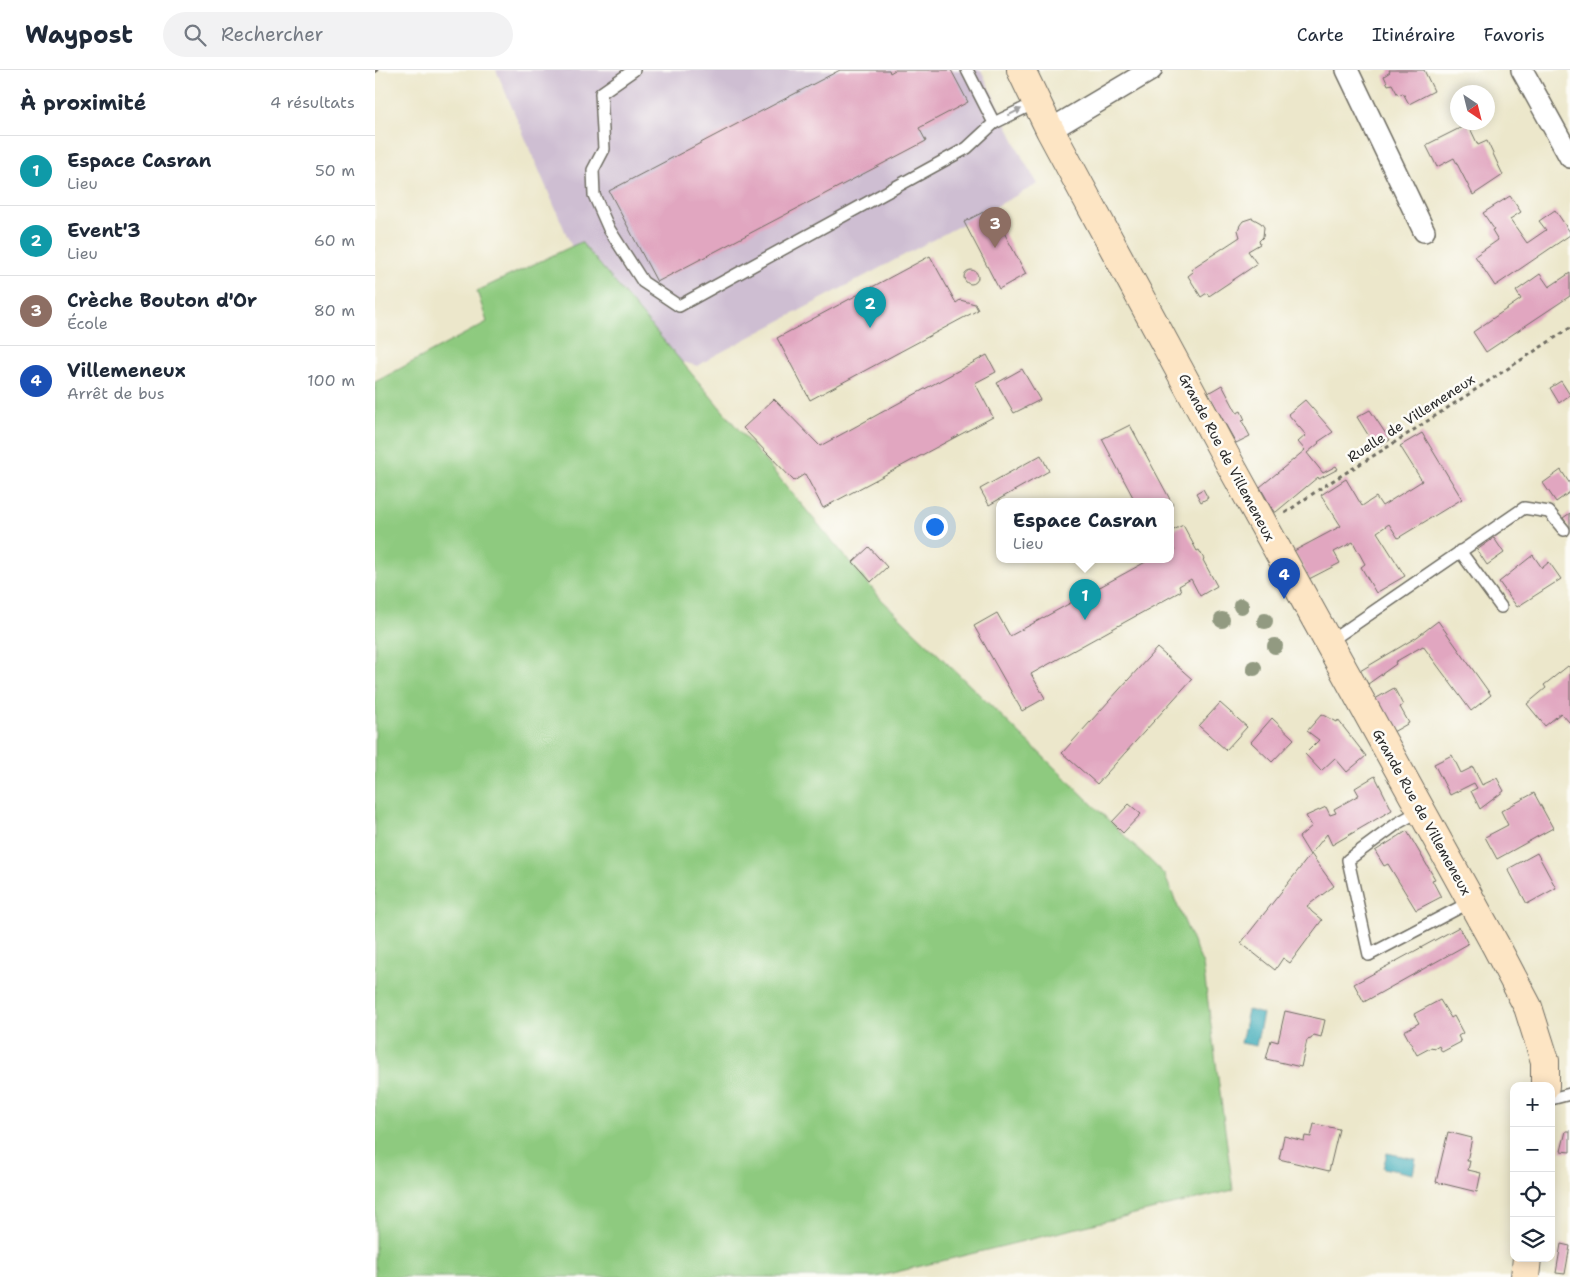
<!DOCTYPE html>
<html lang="fr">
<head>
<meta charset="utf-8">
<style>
  :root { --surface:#fff; --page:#f2f2f3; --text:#1f2937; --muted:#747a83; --line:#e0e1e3; --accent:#db2777 }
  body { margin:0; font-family:"Shantell Sans",sans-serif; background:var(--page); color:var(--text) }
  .controls { position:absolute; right:15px; bottom:15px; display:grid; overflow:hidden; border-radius:10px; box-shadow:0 2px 12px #0003 }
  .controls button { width:45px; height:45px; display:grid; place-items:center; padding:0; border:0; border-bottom:1px solid var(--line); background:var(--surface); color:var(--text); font:25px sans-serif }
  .compass { position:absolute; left:1075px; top:15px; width:45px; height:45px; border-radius:50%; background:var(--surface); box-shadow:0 2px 12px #0003; rotate:145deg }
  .you { position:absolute; left:559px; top:456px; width:18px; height:18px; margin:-12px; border:4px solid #fff; border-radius:50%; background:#1a73e8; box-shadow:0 0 0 8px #1a73e833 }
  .badge { display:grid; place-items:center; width:32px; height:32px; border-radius:50%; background:var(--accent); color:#fff; font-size:16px; font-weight:700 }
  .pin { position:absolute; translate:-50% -41px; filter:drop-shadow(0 1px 2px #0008) }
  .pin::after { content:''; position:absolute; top:26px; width:18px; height:15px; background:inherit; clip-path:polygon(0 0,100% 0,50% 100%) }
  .popup { position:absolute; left:621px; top:428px; width:178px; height:65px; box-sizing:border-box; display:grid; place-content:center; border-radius:10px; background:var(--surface); filter:drop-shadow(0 1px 4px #0005); font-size:16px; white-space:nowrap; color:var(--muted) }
  .popup b { font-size:19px; color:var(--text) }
  .popup::after { content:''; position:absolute; left:50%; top:100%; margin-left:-10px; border:10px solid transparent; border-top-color:var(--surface) }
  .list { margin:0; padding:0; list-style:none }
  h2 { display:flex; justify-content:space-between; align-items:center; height:65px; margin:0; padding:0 20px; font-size:21px }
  h2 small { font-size:16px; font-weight:400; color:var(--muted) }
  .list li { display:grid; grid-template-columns:32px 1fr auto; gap:15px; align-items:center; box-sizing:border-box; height:70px; padding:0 20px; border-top:1px solid var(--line) }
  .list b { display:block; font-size:19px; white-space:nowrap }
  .list p { margin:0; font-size:16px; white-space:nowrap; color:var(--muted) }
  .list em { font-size:16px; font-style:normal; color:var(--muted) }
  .icon { flex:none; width:28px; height:28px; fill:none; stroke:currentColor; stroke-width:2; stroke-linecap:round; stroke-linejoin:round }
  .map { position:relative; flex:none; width:1195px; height:1207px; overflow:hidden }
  header { display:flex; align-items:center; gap:30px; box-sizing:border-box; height:70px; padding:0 25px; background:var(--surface); border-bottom:1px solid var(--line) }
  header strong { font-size:24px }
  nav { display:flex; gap:28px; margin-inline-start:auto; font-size:18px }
  .search { width:350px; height:45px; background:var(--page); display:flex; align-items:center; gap:12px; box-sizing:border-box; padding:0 18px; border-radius:28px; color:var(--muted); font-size:19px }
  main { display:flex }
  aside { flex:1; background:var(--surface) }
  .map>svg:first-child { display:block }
  .industrial { fill:#cebed2 }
  .green { fill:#8eca7f; stroke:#5c7a55 }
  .water { fill:#3baab8; stroke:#336a72 }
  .building { fill:#e1a6c0 }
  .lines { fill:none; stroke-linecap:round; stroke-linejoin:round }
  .service-casing { stroke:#6f6d63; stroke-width:14 }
  .minor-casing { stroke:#6f6d63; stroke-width:24 }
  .secondary-casing { stroke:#6f6d63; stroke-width:30 }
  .path { stroke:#6f6d63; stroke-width:3; stroke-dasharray:4 4; stroke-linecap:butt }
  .service { stroke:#fff; stroke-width:11 }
  .minor { stroke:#fff; stroke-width:21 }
  .secondary { stroke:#fde5c4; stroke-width:28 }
  .tree { fill:#929a81 }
  .oneway { fill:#a0a0a0 }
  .labels { text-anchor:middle; stroke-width:5; stroke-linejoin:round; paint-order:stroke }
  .street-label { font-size:14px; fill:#2b2b2b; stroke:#fdfcf7 }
</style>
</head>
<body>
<header>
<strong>Waypost</strong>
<div class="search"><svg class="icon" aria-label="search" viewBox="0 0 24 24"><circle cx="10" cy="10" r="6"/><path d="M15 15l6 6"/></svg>Rechercher</div>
<nav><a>Carte</a><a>Itinéraire</a><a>Favoris</a></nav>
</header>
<main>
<aside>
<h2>À proximité<small>4 résultats</small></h2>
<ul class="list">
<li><span class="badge" style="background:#0f9aa8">1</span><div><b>Espace Casran</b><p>Lieu</p></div><em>50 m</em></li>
<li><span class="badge" style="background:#0f9aa8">2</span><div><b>Event'3</b><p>Lieu</p></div><em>60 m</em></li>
<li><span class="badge" style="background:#8d6e63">3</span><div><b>Crèche Bouton d'Or</b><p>École</p></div><em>80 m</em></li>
<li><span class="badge" style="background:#1a4fb4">4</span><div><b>Villemeneux</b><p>Arrêt de bus</p></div><em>100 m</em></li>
</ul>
</aside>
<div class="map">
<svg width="1195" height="1207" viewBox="0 0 1195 1207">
  <rect width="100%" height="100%" fill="#fdfcf7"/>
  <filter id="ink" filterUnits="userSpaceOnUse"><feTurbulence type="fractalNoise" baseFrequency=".02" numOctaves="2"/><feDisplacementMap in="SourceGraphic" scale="10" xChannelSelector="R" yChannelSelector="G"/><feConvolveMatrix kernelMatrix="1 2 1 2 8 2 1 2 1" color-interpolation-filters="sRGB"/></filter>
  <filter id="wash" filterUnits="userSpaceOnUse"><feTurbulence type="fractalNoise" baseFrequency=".0096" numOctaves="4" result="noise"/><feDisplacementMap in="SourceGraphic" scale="20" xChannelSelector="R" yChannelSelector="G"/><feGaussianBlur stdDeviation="1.12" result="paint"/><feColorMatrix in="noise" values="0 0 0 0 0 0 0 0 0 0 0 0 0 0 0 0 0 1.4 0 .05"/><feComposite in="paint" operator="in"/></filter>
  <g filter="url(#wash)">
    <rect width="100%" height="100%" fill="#ece7cb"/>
    <!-- industrial -->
    <path class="industrial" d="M121,0H606L649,91L663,114L337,287L323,296L295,289L208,203Z"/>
    <!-- green -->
    <path class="green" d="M206,172L506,529L789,804L828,895L858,1120L501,1207H0V312L112,252L102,221Z"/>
    <!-- water -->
    <g class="water">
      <path d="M873,940L888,944L881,976L866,973Z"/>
      <path d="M1012,1083L1041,1089L1038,1104L1008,1098Z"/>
    </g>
    <g id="blocks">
      <!-- building -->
      <g class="building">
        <path d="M465,0H514L515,3L520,0H576L593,32L544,58L551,71L282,212L234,121Z"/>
        <path d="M1014,0H1049L1059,21L1034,34L1028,23L1023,25L1017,14L1013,15L1009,6L1015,2Z"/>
        <path d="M1093,54L1103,75L1112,71L1128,105L1098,125L1079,88L1062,97L1051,75Z"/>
        <path d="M1135,126L1146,142L1135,149L1152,173L1171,160L1164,151L1180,140L1195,162V165L1120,216L1100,186L1123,170L1117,160L1119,159L1108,143Z"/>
        <path d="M616,138L651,204L624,219L589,152Z"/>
        <path d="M877,148L886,153L889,157L888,167L884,171L885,174L873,181L882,194L834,226L832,223L826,227L813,206L818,202L816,199L865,167L863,160L865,155L868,151Z"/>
        <path d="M555,186L581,233L585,230L600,234L603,240L435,330L402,268Z"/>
        <circle cx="596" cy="207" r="7"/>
        <path d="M1195,203V226L1111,282L1098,262L1146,229L1141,221L1165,204L1174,217Z"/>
        <path d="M612,285L621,302L600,313L618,347L448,438L430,404L419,411L368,358L399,329L445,376Z"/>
        <path d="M647,299L665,330L639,343L622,313Z"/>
        <path d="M1186,311L1195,325L1184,333L1175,318Z"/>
        <path d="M847,315L862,343L866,341L870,350L867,351L875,366L861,373L833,323Z"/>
        <path d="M930,330L958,362L943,372L944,373L932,383L948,403L961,396L963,399L944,409L943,407L901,442H899L885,417L930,380L923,372L931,365L913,344Z"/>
        <path d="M995,340L1015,370L999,379L993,369L995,368L982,347Z"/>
        <path d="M755,355L798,435L795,437V431H760L727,369Z"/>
        <path d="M1047,363L1087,429L1023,468L1014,454L1002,462L1030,506L1001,523L986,497L990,494L978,472L959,482L965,493L934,509L919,481L966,456L946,425L971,409L987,436L1001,427L1007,436L1047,411L1025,376Z"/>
        <path d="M666,385L674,401L614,435L605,419Z"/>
        <path d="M1186,400L1195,414V422L1181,432L1168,413Z"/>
        <path d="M828,419L833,428L826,432L821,423Z"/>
        <path d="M1195,443V458L1188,448Z"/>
        <path d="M808,455L822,481L824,480L829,489L828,490L842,516L825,526L816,509L804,516L806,521L656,604L670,628L647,641L599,556L622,543L635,566L776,489H795V484L800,481L795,472V462Z"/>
        <path d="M1119,468L1129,483L1112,495L1102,480Z"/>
        <path d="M494,477L512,497L496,512L478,492Z"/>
        <path d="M1158,485L1167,498L1174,492L1186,509L1142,537L1124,512Z"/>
        <path d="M1063,551L1116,625L1096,641L1048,576L1020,592L1021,594L993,614L985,601L1042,567Z"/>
        <path d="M782,578L817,609L722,714L687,683Z"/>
        <path d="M1193,596L1195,598V653L1186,643L1170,656L1152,634L1171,618L1169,615Z"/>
        <path d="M1019,618L1028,635L1025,637L1034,653L1018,662L1000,629Z"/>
        <path d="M845,633L872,657L851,680L824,656Z"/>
        <path d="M947,644L962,652L963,650L991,686L972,702L960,688L946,701L930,684L944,670L932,661Z"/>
        <path d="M897,648L919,669L897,692L876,672Z"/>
        <path d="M1077,685L1086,703L1098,697L1107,715L1122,708L1129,721L1105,739L1096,721L1102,718L1099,713L1075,725L1059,694Z"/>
        <path d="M1000,706L1017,740L957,775L952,764L935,785L924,767L937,756L931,746L951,737L955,745L961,743L959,739L984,725L980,718Z"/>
        <path d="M1159,723L1178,758L1122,789L1110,767L1133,755L1126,741Z"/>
        <path d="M754,734L766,744L748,763L737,752Z"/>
        <path d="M1032,761L1060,809L1057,810L1066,827L1041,840L1013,794L1009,796L1000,781Z"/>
        <path d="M1162,783L1181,818L1152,834L1133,799Z"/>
        <path d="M936,784L959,816L932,836L937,842L947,850L915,893L908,888L900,900L866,873Z"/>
        <path d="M1084,857L1093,874L989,932L979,914Z"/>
        <path d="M1065,930L1076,948L1079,946L1088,963L1083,966L1086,972L1067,982L1064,976L1059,979L1057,977L1042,985L1029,961L1044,953L1039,944Z"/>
        <path d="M910,941L950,950L946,967L939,965L936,969L932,970L926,997L891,989L896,970L903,972Z"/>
        <path d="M939,1054L964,1059L954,1101L904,1089L909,1066L929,1071L930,1066L936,1067Z"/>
        <path d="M1191,1061H1195V1082L1186,1081Z"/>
        <path d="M1073,1062L1097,1068L1092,1091H1095L1093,1100L1106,1103L1102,1122L1061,1112Z"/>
        <path d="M1186,1174L1195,1176L1190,1204L1181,1203Z"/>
      </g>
    </g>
  </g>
  <g filter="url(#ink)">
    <use href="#blocks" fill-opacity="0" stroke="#6f6d63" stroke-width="1"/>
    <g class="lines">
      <defs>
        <g id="service">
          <path d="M259,0L226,23L229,79L218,100L219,125L234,159L268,212L304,236L592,78L619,53L592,0"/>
          <path d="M619,53L662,32"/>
          <path d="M1085,481L1126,537"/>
          <path d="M954,572L1149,438L1174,442L1189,460"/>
          <path d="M1046,740L1023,753L973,790L994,885L1097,831"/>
          <path d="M1176,1029L1195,1024"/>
        </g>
        <g id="minor">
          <path d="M972,0L1049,161"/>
          <path d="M1147,0L1195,87"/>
          <path d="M675,60L776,0"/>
        </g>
        <g id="secondary">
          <path d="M646,0L675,60L855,394L1121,876L1153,937L1170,991V1016"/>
          <path d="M1150,1207L1152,1188"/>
        </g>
      </defs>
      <!-- service casing -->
      <use href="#service" class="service-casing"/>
      <!-- minor casing -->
      <use href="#minor" class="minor-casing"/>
      <!-- secondary casing -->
      <use href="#secondary" class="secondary-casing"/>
      <!-- path -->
      <g class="path">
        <path d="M0,2L3,0"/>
        <path d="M910,443L946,418L1011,378L1195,258"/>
      </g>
      <!-- service -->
      <use href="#service" class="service"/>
      <!-- minor -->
      <use href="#minor" class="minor"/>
      <!-- secondary -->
      <use href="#secondary" class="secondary"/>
    </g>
    <!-- trees -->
    <g class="tree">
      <circle cx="866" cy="536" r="8"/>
      <circle cx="847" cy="550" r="8"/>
      <circle cx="890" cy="551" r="8"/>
      <circle cx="900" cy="576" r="8"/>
      <circle cx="879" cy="598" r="8"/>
    </g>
    <!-- one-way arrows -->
    <defs><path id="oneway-solid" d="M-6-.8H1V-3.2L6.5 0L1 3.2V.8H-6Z" transform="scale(1.25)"/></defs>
    <use class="oneway" href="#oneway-solid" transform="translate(640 42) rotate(-26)"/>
  </g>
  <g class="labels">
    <!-- street labels -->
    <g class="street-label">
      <text transform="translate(1036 348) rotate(-33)" y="5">Ruelle de Villemeneux</text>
      <text transform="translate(852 387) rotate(62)" y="5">Grande Rue de Villemeneux</text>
      <text transform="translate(1047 742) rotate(61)" y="5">Grande Rue de Villemeneux</text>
    </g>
  </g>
</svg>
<div class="controls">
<button>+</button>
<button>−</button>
<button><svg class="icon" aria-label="locate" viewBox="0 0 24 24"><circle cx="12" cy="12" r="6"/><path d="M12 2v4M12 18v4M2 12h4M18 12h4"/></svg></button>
<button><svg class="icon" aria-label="layers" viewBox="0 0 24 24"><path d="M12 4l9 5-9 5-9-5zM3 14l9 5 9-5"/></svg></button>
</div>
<svg class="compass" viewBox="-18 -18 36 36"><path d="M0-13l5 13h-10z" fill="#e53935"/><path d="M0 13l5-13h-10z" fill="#747a83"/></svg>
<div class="you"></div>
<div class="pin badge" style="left:710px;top:550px;background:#0f9aa8">1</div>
<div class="popup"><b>Espace Casran</b>Lieu</div>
<div class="pin badge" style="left:495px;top:258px;background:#0f9aa8">2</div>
<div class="pin badge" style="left:620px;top:178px;background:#8d6e63">3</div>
<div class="pin badge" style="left:909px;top:529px;background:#1a4fb4">4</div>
</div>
</main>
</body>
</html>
